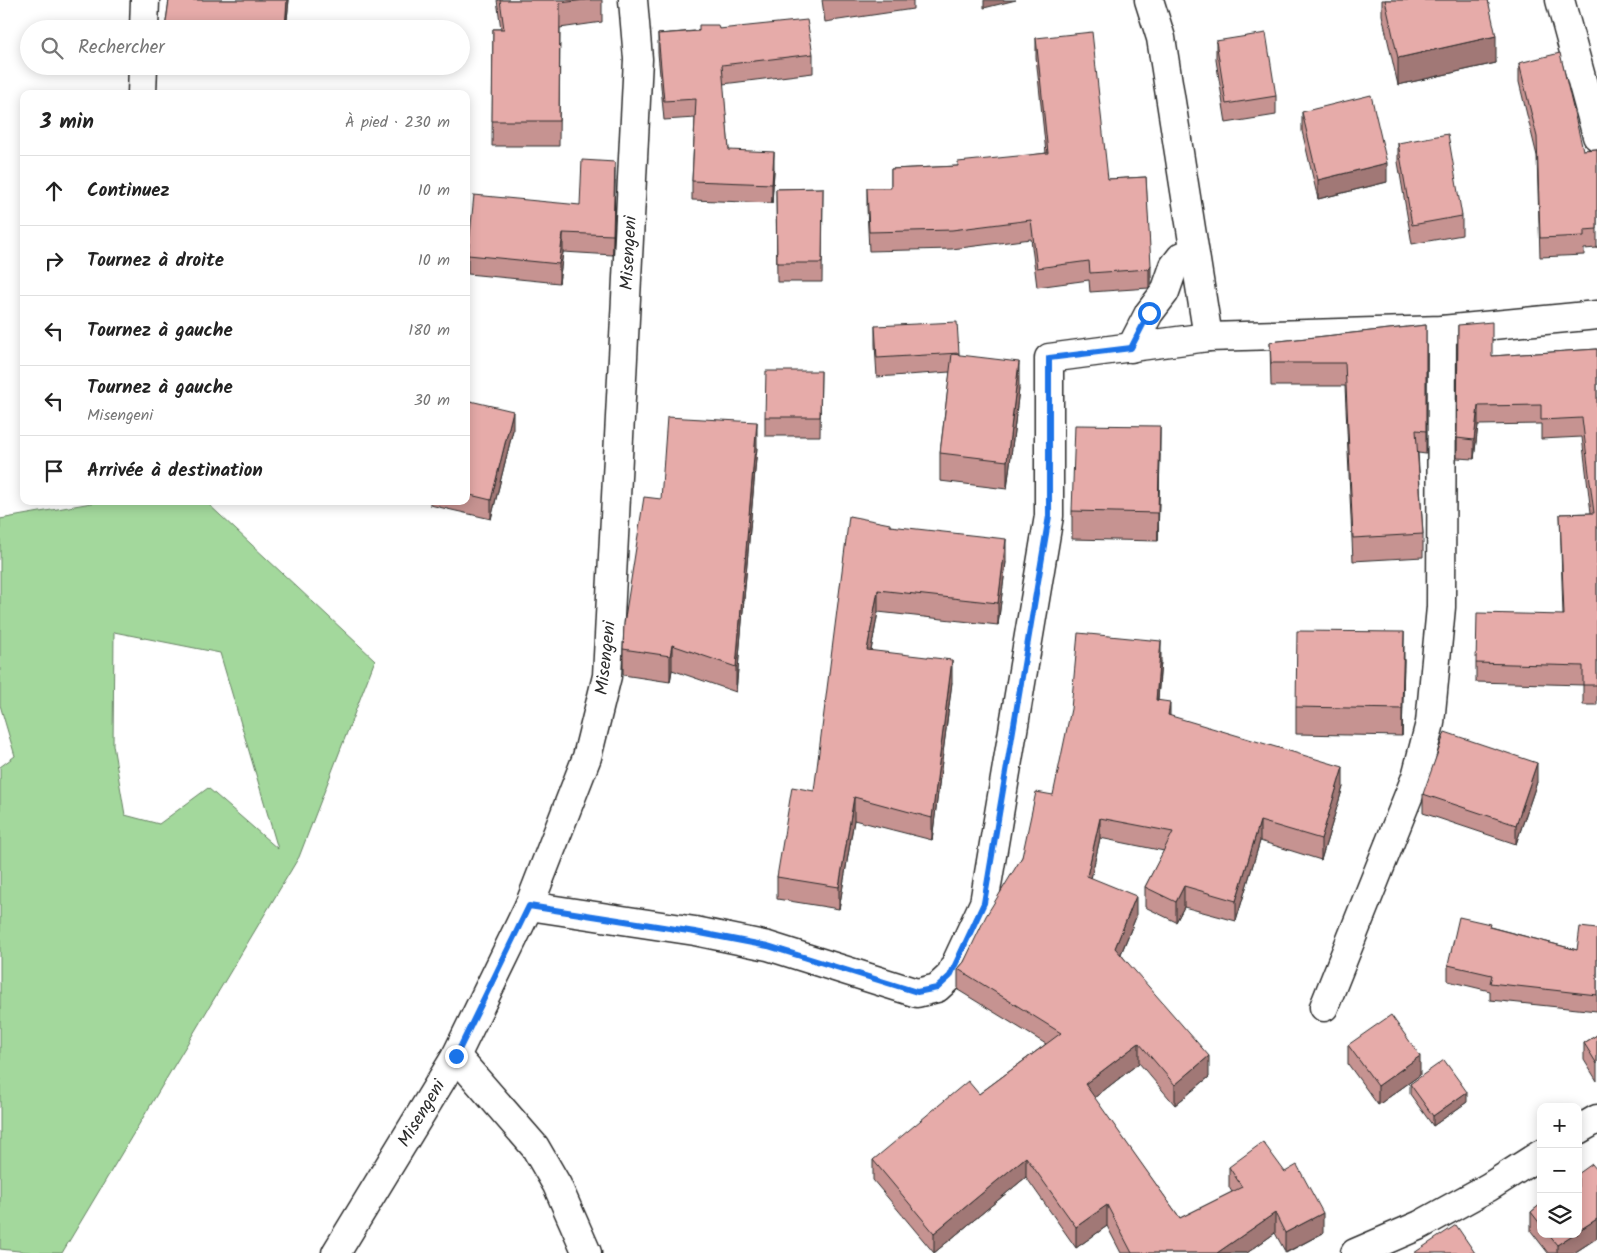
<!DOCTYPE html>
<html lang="fr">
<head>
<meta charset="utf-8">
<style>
  :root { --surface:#fff; --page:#f6f6f6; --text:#222; --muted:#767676; --line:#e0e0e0 }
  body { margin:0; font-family:Kalam,sans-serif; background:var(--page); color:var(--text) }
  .controls { position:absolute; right:15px; bottom:15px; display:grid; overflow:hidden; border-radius:10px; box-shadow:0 2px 12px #0003 }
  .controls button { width:45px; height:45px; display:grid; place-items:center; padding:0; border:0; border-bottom:1px solid var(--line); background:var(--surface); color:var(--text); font:25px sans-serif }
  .stop { position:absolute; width:15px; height:15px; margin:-11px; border:4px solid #1a73e8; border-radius:50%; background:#fff }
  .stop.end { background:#1a73e8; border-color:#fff; box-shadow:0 1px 5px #0008 }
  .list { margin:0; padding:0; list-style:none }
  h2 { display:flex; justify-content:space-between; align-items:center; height:65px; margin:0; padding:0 20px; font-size:21px }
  h2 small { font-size:16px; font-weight:400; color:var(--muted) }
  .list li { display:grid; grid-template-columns:32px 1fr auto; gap:15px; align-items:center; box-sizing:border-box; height:70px; padding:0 20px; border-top:1px solid var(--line) }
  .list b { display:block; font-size:19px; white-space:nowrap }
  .list p { margin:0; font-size:16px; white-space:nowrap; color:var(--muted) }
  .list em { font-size:16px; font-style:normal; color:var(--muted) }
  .icon { flex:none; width:28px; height:28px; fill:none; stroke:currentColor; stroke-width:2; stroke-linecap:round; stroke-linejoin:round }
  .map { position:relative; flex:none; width:1597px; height:1253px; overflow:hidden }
  .search { position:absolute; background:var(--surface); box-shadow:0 2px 12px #0003; left:20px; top:20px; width:450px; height:55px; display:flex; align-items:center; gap:12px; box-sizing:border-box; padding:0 18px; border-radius:28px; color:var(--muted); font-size:19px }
  .panel { position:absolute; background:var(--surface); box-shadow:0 2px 12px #0003; left:20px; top:90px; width:450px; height:415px; border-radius:10px }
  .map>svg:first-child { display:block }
  .green { fill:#a3d89c; stroke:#678264; fill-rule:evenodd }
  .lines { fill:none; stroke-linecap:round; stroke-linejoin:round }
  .minor-casing { stroke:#2b2b2b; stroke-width:31 }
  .minor { stroke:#fff; stroke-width:28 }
  .wall { fill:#c69391; stroke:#2b2b2b }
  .shaded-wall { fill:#a17876; stroke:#2b2b2b }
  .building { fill:#e6aba9; stroke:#2b2b2b }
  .route { stroke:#1a73e8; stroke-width:6 }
  .labels { text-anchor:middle; stroke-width:5; stroke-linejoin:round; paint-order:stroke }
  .street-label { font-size:18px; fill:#2b2b2b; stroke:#fff }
</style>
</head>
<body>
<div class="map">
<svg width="1597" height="1253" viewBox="0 0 1597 1253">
  <rect width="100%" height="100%" fill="#fff"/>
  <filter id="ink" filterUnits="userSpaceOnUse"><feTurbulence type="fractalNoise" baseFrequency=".02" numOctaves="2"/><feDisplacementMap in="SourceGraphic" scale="10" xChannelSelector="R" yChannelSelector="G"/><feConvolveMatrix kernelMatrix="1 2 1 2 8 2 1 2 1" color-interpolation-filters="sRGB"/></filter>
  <g filter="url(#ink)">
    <!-- green -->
    <path class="green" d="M103,501H205L375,660L299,857L62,1253H37L0,1249V767L15,756L0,705V519ZM114,632L220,653L278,849L208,788L159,824L125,815L113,745Z"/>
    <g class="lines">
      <defs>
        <g id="minor">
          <path d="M1149,0L1161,38L1208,337"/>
          <path d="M1560,0L1597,136"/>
          <path d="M144,29L145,0"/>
          <path d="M142,94L143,66"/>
          <path d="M1131,348L1149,313L1165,292L1174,266L1181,257L1194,251"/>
          <path d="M529,906L695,931L768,946L917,993L937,988L950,976L984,903L1049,516V358L1208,337L1442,330L1597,315"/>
          <path d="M1324,1007L1416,777L1430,723L1441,607L1442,330"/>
          <path d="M456,1056L535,1147L557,1185L587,1253"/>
          <path d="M1578,1130L1597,1119"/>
          <path d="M336,1253L456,1056L529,906L587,757L607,676L638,59L633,0"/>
          <path d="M1355,1253L1420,1225L1489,1187L1541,1154"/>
        </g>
      </defs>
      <!-- minor casing -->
      <use href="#minor" class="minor-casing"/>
      <!-- minor -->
      <use href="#minor" class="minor"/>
    </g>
    <!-- wall -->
    <g class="wall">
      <path d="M169,0H289L286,29H165Z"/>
      <path d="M497,0H602V22L560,28L559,146H492L493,29H501Z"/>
      <path d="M822,0H913V9L825,22Z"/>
      <path d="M1382,0H1488L1496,63L1398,85L1382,15Z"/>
      <path d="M719,29L813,54V73L723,84L729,150L774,171L772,203L692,200V181L695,118L664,120L658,53V34Z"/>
      <path d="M1036,38L1108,179L1146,177L1151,285L1149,288L1090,292L1089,280L1037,287L1031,239L952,249L869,251L867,207V188H891V169L958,166L1046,153L1036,57Z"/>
      <path d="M1216,41L1276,96V115L1226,123L1216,60Z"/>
      <path d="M1519,63L1583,150L1597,149V248L1584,249V255L1540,257L1537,156L1519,82Z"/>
      <path d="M170,66H202V69Z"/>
      <path d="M1302,112L1387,182L1318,199L1302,131Z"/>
      <path d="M1398,143L1462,216V235L1412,244L1398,162Z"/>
      <path d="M615,181L613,255L563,252L559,283L468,274V255L580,205Z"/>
      <path d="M823,188L822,282H777L776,189Z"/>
      <path d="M1426,325V454L1418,453L1423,534V557L1353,561L1345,386H1271L1270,342Z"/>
      <path d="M1458,325L1492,356L1597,349V705H1583V685L1476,682V663L1563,615L1560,514L1591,513L1582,437L1541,439V424L1478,425L1474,459L1457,458Z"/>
      <path d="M875,326L959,353V355L1019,389L1007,489L940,481V453L950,372L877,377L875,345Z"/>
      <path d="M821,371L820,436H765V417Z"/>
      <path d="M466,400L513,430L491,519L430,505V501H466Z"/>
      <path d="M757,447L736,692L672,670L670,682L623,675V649Z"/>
      <path d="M1160,454L1158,541L1072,539V511Z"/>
      <path d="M890,526L1006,562L998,625L878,612L871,651L952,682L932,840L854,820L839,909L777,899V877L814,791Z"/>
      <path d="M1404,660L1402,736L1296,734V707Z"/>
      <path d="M1161,661L1158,700L1170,716L1343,787L1321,860L1260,841L1236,921L1184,907L1176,922L1145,907V887L1164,851L1100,838L1091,878L1136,917L1121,954L1209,1077L1175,1105L1139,1063L1094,1098L1180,1218L1232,1192L1229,1187V1167L1323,1233L1286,1253L1275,1233L1247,1253H1121L1107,1226L1076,1248L1026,1177L934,1253L873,1180V1160L979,1094L1046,1044L958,990V969L964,962L1022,857L1053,795Z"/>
      <path d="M1537,782L1516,844L1423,813V794Z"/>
      <path d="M1490,927L1577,950L1597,929V1011L1490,1000V991L1448,981V965Z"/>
      <path d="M1597,1035V1081L1584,1060V1043Z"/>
      <path d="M1348,1045L1420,1075L1378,1105L1348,1064Z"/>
      <path d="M1410,1084L1467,1102L1433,1126L1410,1094Z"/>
      <path d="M1597,1170V1238L1574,1253H1548L1531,1231V1212L1541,1204V1234H1578Z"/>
    </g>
    <!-- shaded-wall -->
    <g class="shaded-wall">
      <path d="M287,0H289L286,29H285Z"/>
      <path d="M984,0H1016L984,8Z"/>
      <path d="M1496,36V63L1398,85V58Z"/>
      <path d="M774,152V171L772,203V184Z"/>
      <path d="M615,162V181L613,255V235Z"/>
      <path d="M1387,163V182L1318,199V180Z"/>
      <path d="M563,233V252L559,283V264Z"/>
      <path d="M1151,265V285L1149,288V269Z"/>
      <path d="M1019,362V389L1007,489V461Z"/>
      <path d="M1478,406V425L1474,459V440Z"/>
      <path d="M513,411V430L491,519V500Z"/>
      <path d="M757,422V447L736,692V667Z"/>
      <path d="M1160,426V454L1158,541V513Z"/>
      <path d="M1006,539V562L998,625V603Z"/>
      <path d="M878,590V612L867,672V650Z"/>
      <path d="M1404,632V660L1402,736V709Z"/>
      <path d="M1161,641V661L1156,721V700Z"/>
      <path d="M672,645V670L670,682V656Z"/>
      <path d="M952,660V682L932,840V818Z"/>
      <path d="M1170,702V723L1168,715Z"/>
      <path d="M1537,763V782L1516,844V825Z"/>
      <path d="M1343,767V787L1321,860V839Z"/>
      <path d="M854,797V820L839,909V887Z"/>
      <path d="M1100,818V838L1087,897V876Z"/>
      <path d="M1260,821V841L1236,921V901Z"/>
      <path d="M1184,886V907L1176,922V902Z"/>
      <path d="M1136,896V917L1115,968V948Z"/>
      <path d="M1139,1043V1063L1085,1105V1084Z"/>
      <path d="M1209,1056V1077L1175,1105V1085Z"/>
      <path d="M1420,1056V1075L1378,1105V1086Z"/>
      <path d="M1467,1092V1102L1433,1126V1116Z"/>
      <path d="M1026,1157V1177L934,1253V1233Z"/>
      <path d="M1107,1205V1226L1076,1248V1227Z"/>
      <path d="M1275,1213V1233L1247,1253H1217Z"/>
      <path d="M1323,1213V1233L1285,1253V1233Z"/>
      <path d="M1597,1219V1238L1574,1253H1557V1245L1574,1234H1578V1231Z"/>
    </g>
    <!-- building -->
    <g class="building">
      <path d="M169,0H287L285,28L205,22L204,29H165Z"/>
      <path d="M500,0H585L560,3L559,121H492L493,29H504Z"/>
      <path d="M1385,0H1488L1496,36L1398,58Z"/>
      <path d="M807,20L813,54L722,65L729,150L774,152L772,184L692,181L696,99L664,101L658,34L699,31V25H718L719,29Z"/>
      <path d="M1092,32L1108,179L1146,177L1151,265L1149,269L1090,273L1089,261L1037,268L1031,220L952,230L869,232L867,188H891V169L958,166V162L1048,153L1036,38Z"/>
      <path d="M1266,33L1276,96L1226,104L1216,41Z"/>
      <path d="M1560,53L1583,150L1597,149V229L1584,230V236L1540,238L1537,137L1519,63Z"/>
      <path d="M1371,95L1387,163L1318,180L1302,112Z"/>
      <path d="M1448,134L1462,216L1412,225L1398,143Z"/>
      <path d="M582,160L615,162L613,235L563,233L559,264L468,255L474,195L580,205Z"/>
      <path d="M823,188L822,263H777L776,189Z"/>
      <path d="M957,322L959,353L877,358L875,326Z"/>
      <path d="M1492,322V356L1597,349V685H1583V666L1476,663L1477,613L1564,615L1560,514L1594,513L1582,418L1541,420V405L1478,406L1474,440L1457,438L1458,325Z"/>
      <path d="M1426,325V431L1416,430L1423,534L1353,538L1345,363H1271L1270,342Z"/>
      <path d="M952,354L1019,362L1007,461L940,453Z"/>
      <path d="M766,371H821L820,417H765Z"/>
      <path d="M466,400L513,411L491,500L466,494Z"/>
      <path d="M667,417L757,422L736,667L672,645L670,656L623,649L624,624L644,497L661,499Z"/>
      <path d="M1075,425L1160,426L1158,513L1072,511Z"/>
      <path d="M849,516L890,524V526L1006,539L998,603L878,590L867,650L952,660L932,818L854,797L839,887L777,877L792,787L814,791Z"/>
      <path d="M1297,631L1404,632L1402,709L1296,707Z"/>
      <path d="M1078,633L1161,641L1156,700L1170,702L1168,715L1343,767L1321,839L1260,821L1236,901L1184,886L1176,902L1145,887L1173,832L1100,818L1087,876L1136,896L1115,948L1209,1056L1175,1085L1139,1043L1085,1084L1180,1218L1242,1187L1229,1167L1263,1142L1285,1172L1297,1165L1323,1213L1285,1233L1275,1213L1217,1253H1132L1107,1205L1076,1227L1026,1157L934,1233L873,1160L968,1081L979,1094L1061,1033L958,969L964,962L986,916L1022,857L1036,792L1053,795L1071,709Z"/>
      <path d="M1445,732L1537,763L1516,825L1423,794Z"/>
      <path d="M1459,917L1490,924L1489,927L1577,950L1580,927L1597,929V995L1490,983L1492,975L1448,965Z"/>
      <path d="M1391,1015L1420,1056L1378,1086L1348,1045Z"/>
      <path d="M1597,1035V1064L1584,1043Z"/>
      <path d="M1444,1060L1467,1092L1433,1116L1410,1084Z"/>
      <path d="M1592,1164L1597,1170V1219L1578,1231V1174Z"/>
      <path d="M1541,1204V1225L1531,1212Z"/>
      <path d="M1456,1225L1475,1253H1414Z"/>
      <path d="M1548,1234H1574L1557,1245Z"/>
    </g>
  </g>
  <g class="lines" filter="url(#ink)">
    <!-- route -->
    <path class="route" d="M456,1056L529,906L695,932L768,946L917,992L937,988L950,976L984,903L1049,516V358L1131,348L1149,313"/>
  </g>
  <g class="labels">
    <!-- street labels -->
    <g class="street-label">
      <text transform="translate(628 253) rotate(-87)" y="6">Misengeni</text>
      <text transform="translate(605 658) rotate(-84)" y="6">Misengeni</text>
      <text transform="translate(421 1113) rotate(-59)" y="6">Misengeni</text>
    </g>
  </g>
</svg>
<div class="controls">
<button>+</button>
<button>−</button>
<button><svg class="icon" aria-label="layers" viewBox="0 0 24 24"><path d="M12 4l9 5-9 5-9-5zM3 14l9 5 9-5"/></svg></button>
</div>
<div class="stop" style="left:1149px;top:313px"></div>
<div class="stop end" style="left:456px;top:1056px"></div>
<div class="search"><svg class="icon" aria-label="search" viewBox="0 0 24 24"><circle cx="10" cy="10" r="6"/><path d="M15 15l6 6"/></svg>Rechercher</div>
<section class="panel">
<h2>3 min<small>À pied · 230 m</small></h2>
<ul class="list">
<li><svg class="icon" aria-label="ahead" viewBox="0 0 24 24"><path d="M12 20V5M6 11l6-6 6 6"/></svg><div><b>Continuez</b></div><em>10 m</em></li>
<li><svg class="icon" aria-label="right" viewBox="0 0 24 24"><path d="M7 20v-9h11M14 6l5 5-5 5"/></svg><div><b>Tournez à droite</b></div><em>10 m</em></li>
<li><svg class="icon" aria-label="left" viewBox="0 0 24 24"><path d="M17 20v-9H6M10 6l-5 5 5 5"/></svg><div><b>Tournez à gauche</b></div><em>180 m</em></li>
<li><svg class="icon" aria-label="left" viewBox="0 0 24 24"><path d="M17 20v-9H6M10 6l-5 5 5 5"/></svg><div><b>Tournez à gauche</b><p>Misengeni</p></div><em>30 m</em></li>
<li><svg class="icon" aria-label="arrive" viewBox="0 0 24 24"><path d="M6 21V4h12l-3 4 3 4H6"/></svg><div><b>Arrivée à destination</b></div></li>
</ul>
</section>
</div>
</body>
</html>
